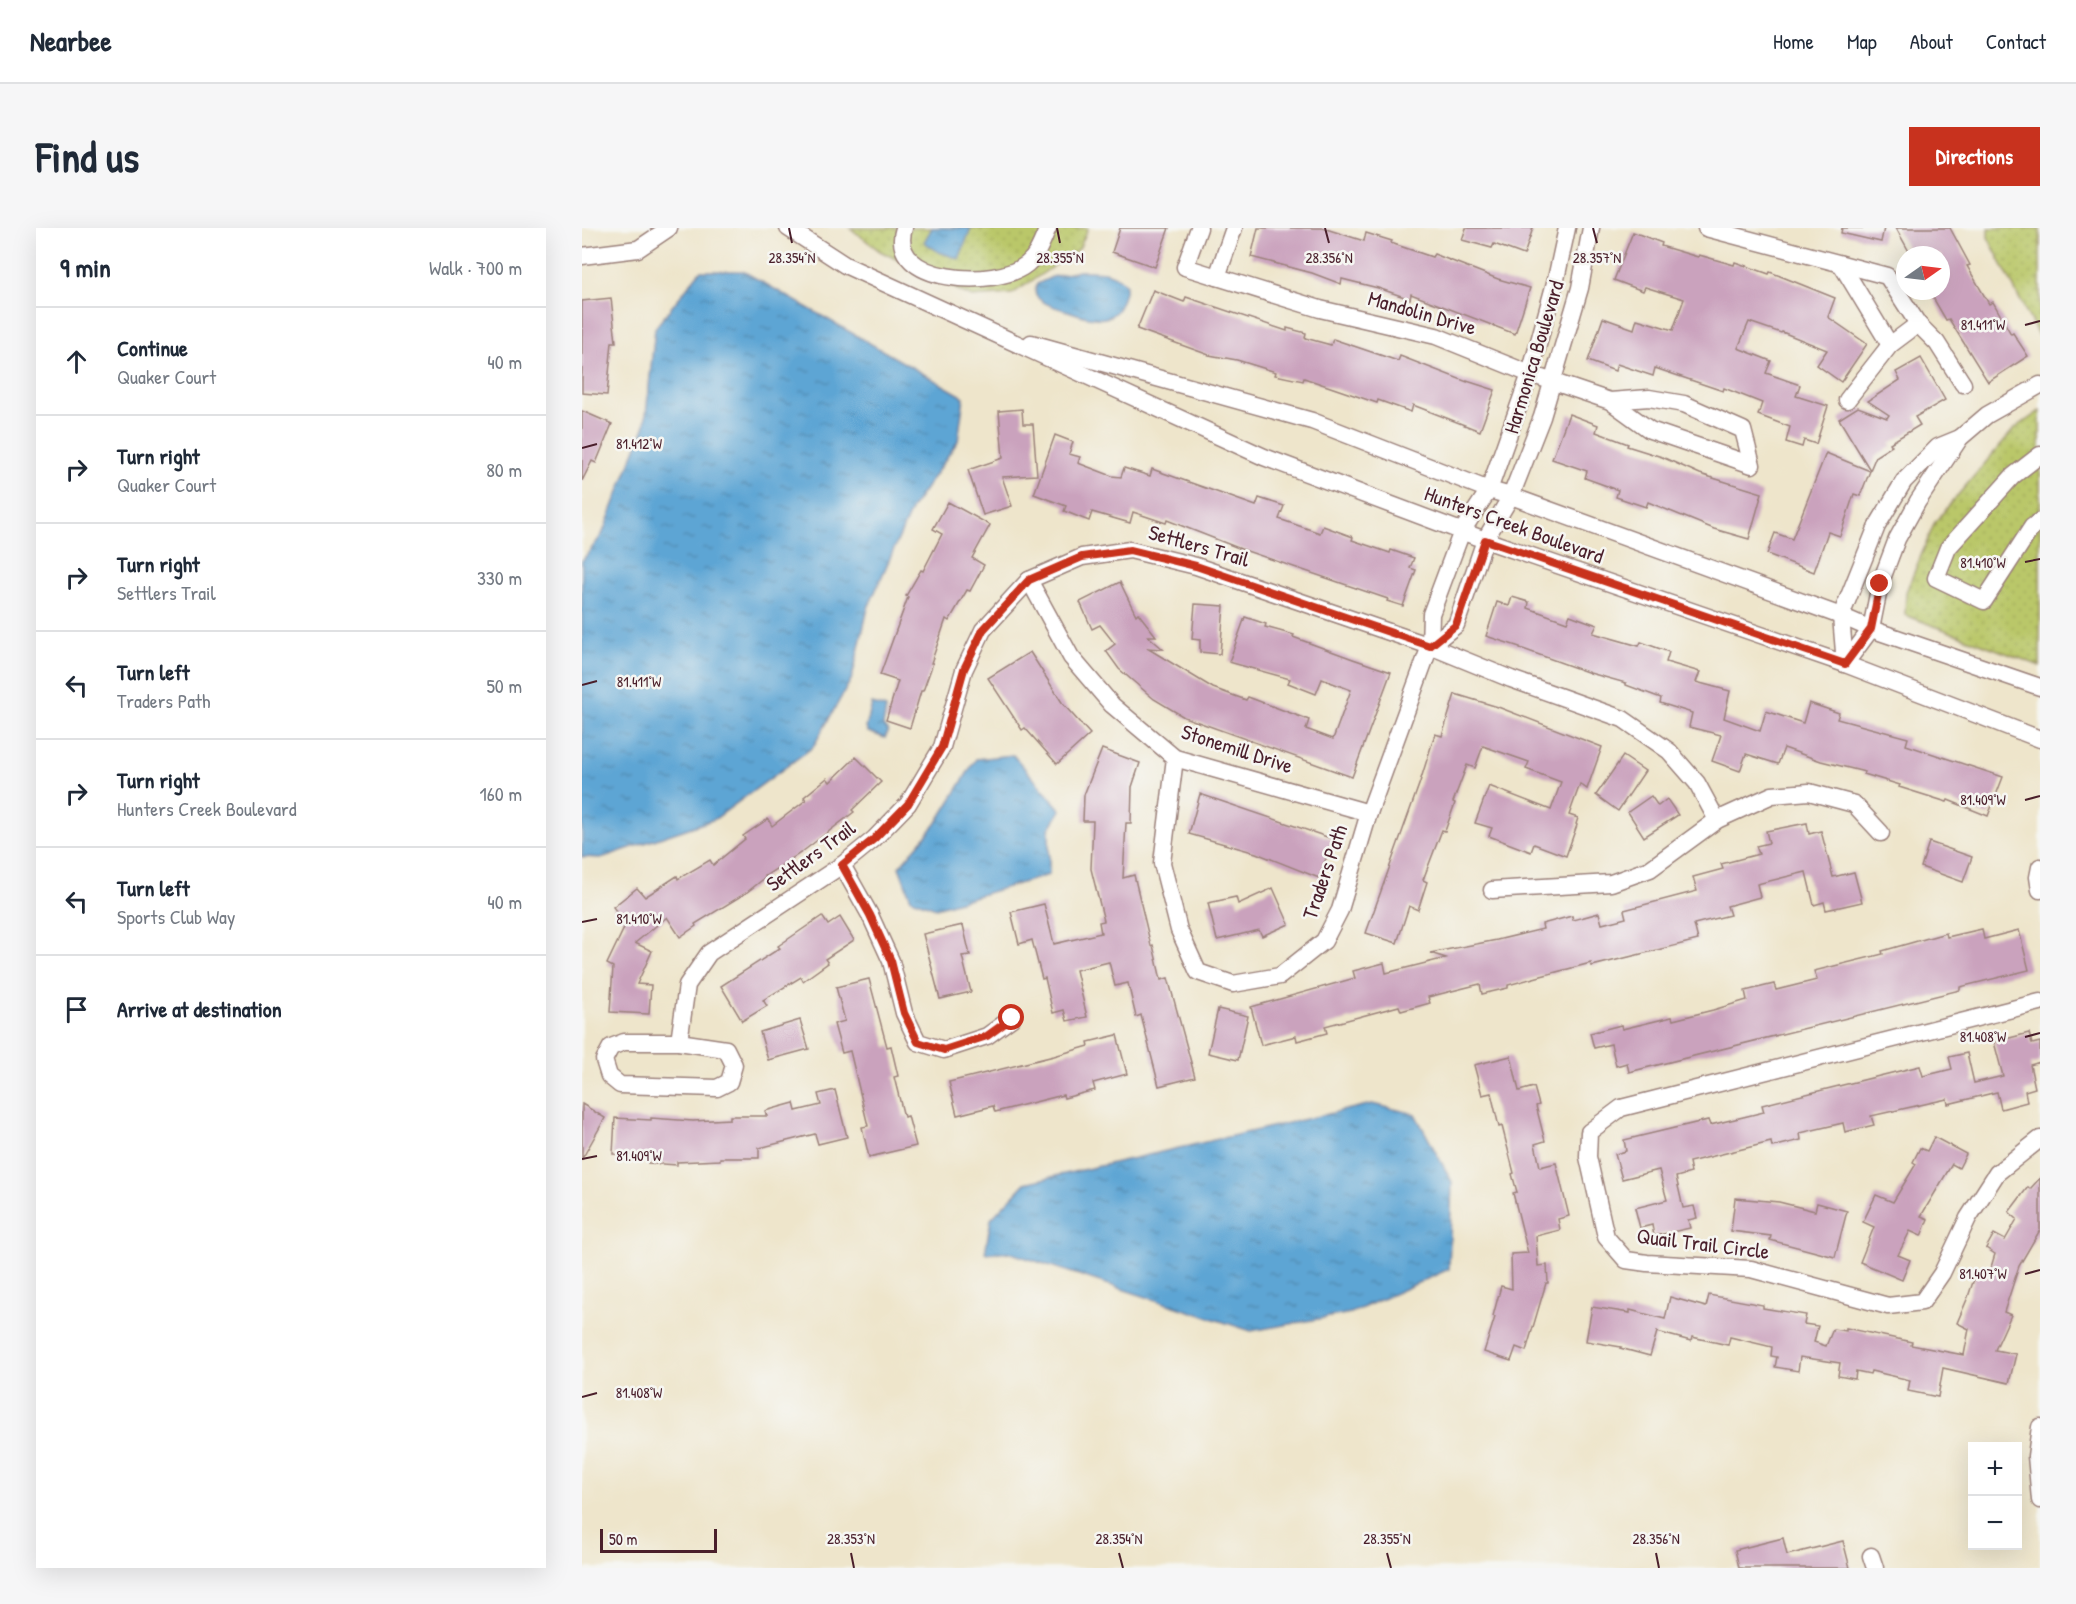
<!DOCTYPE html>
<html lang="en">
<head>
<meta charset="utf-8">
<style>
  :root { --surface:#fff; --page:#f6f6f7; --text:#1f2937; --muted:#747a83; --line:#e0e1e3; --accent:#c8321e }
  body { margin:0; font-family:"Patrick Hand",sans-serif; background:var(--page); color:var(--text) }
  .controls { position:absolute; right:18px; bottom:18px; display:grid; overflow:hidden; border-radius:0px; box-shadow:0 6px 24px #0002 }
  .controls button { width:54px; height:54px; display:grid; place-items:center; padding:0; border:0; border-bottom:2px solid var(--line); background:var(--surface); color:var(--text); font:30px sans-serif }
  .compass { position:absolute; left:1314px; top:18px; width:54px; height:54px; border-radius:50%; background:var(--surface); box-shadow:0 6px 24px #0002; rotate:76deg }
  .scale { position:absolute; left:18px; bottom:15px; width:117px; box-sizing:border-box; padding-left:6px; border:3px solid #4a1f2b; border-top:0; font-size:16px; line-height:21px; white-space:nowrap; color:#4a1f2b; -webkit-text-stroke:4px #f6f6f2; paint-order:stroke }
  .stop { position:absolute; width:18px; height:18px; margin:-14px; border:4px solid #c8321e; border-radius:50%; background:#fff }
  .stop.end { background:#c8321e; border-color:#fff; box-shadow:0 2px 6px #0008 }
  .list { margin:0; padding:0; list-style:none }
  h2 { display:flex; justify-content:space-between; align-items:center; height:78px; margin:0; padding:0 24px; font-size:26px }
  h2 small { font-size:20px; font-weight:400; color:var(--muted) }
  .list li { display:grid; grid-template-columns:39px 1fr auto; gap:18px; align-items:center; box-sizing:border-box; height:108px; padding:0 24px; border-top:2px solid var(--line) }
  .list b { display:block; font-size:22px; white-space:nowrap }
  .list p { margin:0; font-size:20px; white-space:nowrap; color:var(--muted) }
  .list em { font-size:20px; font-style:normal; color:var(--muted) }
  .icon { flex:none; width:33px; height:33px; fill:none; stroke:currentColor; stroke-width:2; stroke-linecap:round; stroke-linejoin:round }
  .map { position:relative; flex:none; width:1458px; height:1340px; overflow:hidden; border-radius:0px }
  header { display:flex; align-items:center; gap:36px; box-sizing:border-box; height:84px; padding:0 30px; background:var(--surface); border-bottom:2px solid var(--line) }
  header strong { font-size:28px }
  nav { display:flex; gap:33px; margin-inline-start:auto; font-size:21px }
  .intro { display:flex; align-items:center; justify-content:space-between; box-sizing:border-box; height:144px; padding:0 36px }
  h1 { margin:0; font-size:42px }
  .button { padding:15px 27px; border-radius:0px; background:var(--accent); color:#fff; font-size:21px; font-weight:700 }
  main { display:flex; gap:36px; padding:0 36px }
  aside { flex:1; background:var(--surface); border-radius:0px; box-shadow:0 6px 24px #0002 }
  .map>svg:first-child { display:block }
  .grass { fill:url(#grass-dots); stroke:#82734a; stroke-width:1.5 }
  .water { fill:url(#water-ripples); stroke:#546280; stroke-width:1.5 }
  .building { fill:#caa2bd }
  .lines { fill:none; stroke-linecap:round; stroke-linejoin:round }
  .minor-casing { stroke:#9c827b; stroke-width:19 }
  .minor { stroke:#fff; stroke-width:16 }
  .route { stroke:#c8321e; stroke-width:8 }
  .ticks { fill:none; stroke:#4a1f2b; stroke-width:2 }
  .labels { text-anchor:middle; stroke-width:5; stroke-linejoin:round; paint-order:stroke }
  .street-label { font-size:21px; fill:#4a1f2b; stroke:#f6f6f2 }
  .ticks-label { font-size:15px; text-anchor:middle; fill:#4a1f2b; stroke:#f6f6f2; stroke-width:5; stroke-linejoin:round; paint-order:stroke }
</style>
</head>
<body>
<header>
<strong>Nearbee</strong>
<nav><a>Home</a><a>Map</a><a>About</a><a>Contact</a></nav>
</header>
<div class="intro"><h1>Find us</h1><a class="button">Directions</a></div>
<main>
<aside>
<h2>9 min<small>Walk · 700 m</small></h2>
<ul class="list">
<li><svg class="icon" aria-label="ahead" viewBox="0 0 24 24"><path d="M12 20V5M6 11l6-6 6 6"/></svg><div><b>Continue</b><p>Quaker Court</p></div><em>40 m</em></li>
<li><svg class="icon" aria-label="right" viewBox="0 0 24 24"><path d="M7 20v-9h11M14 6l5 5-5 5"/></svg><div><b>Turn right</b><p>Quaker Court</p></div><em>80 m</em></li>
<li><svg class="icon" aria-label="right" viewBox="0 0 24 24"><path d="M7 20v-9h11M14 6l5 5-5 5"/></svg><div><b>Turn right</b><p>Settlers Trail</p></div><em>330 m</em></li>
<li><svg class="icon" aria-label="left" viewBox="0 0 24 24"><path d="M17 20v-9H6M10 6l-5 5 5 5"/></svg><div><b>Turn left</b><p>Traders Path</p></div><em>50 m</em></li>
<li><svg class="icon" aria-label="right" viewBox="0 0 24 24"><path d="M7 20v-9h11M14 6l5 5-5 5"/></svg><div><b>Turn right</b><p>Hunters Creek Boulevard</p></div><em>160 m</em></li>
<li><svg class="icon" aria-label="left" viewBox="0 0 24 24"><path d="M17 20v-9H6M10 6l-5 5 5 5"/></svg><div><b>Turn left</b><p>Sports Club Way</p></div><em>40 m</em></li>
<li><svg class="icon" aria-label="arrive" viewBox="0 0 24 24"><path d="M6 21V4h12l-3 4 3 4H6"/></svg><div><b>Arrive at destination</b></div></li>
</ul>
</aside>
<div class="map">
<svg width="1458" height="1340" viewBox="0 0 1458 1340">
  <defs>
    <pattern id="grass-dots" width="8" height="8" patternUnits="userSpaceOnUse" patternTransform="scale(1.5)"><rect width="8" height="8" fill="#bac769"/><path d="M2 2h.1M6 6h.1" fill="none" stroke="#a1aa5b" stroke-width="1.8" stroke-linecap="round"/></pattern>
    <pattern id="water-ripples" width="26" height="14" patternUnits="userSpaceOnUse" patternTransform="scale(1.5)"><rect width="26" height="14" fill="#5da5d4"/><path d="M2 4q2-2 4 0t4 0M15 11q2-2 4 0t4 0" fill="none" stroke="#4f86ac"/></pattern>
  </defs>
  <rect width="100%" height="100%" fill="#f6f6f2"/>
  <filter id="ink" filterUnits="userSpaceOnUse"><feTurbulence type="fractalNoise" baseFrequency=".0167" numOctaves="2"/><feDisplacementMap in="SourceGraphic" scale="12" xChannelSelector="R" yChannelSelector="G"/><feConvolveMatrix kernelMatrix="1 2 1 2 8 2 1 2 1" color-interpolation-filters="sRGB"/></filter>
  <filter id="wash" filterUnits="userSpaceOnUse"><feTurbulence type="fractalNoise" baseFrequency=".008" numOctaves="4" result="noise"/><feDisplacementMap in="SourceGraphic" scale="24" xChannelSelector="R" yChannelSelector="G"/><feGaussianBlur stdDeviation="1.35" result="paint"/><feColorMatrix in="noise" values="0 0 0 0 0 0 0 0 0 0 0 0 0 0 0 0 0 1.4 0 .05"/><feComposite in="paint" operator="in"/></filter>
  <g filter="url(#wash)">
    <rect width="100%" height="100%" fill="#eee5cb"/>
    <!-- grass -->
    <g class="grass">
      <path d="M268,0H506L497,21L430,66L390,69L298,23Z"/>
      <path d="M1406,0H1458V111L1406,9Z"/>
      <path d="M1458,183V438L1323,387L1324,364L1353,294L1432,201Z"/>
    </g>
    <!-- water -->
    <g class="water">
      <path d="M350,0H389L377,31L357,24L342,14Z"/>
      <path d="M118,43H161L382,169L376,213L330,280L286,380L270,450L231,519L133,591L19,630L0,629V333L20,307L63,197L73,100Z"/>
      <path d="M497,43C515,43 531,41 544,57C538,98 518,94 486,83C476,80 463,77 455,69C452,65 453,61 455,56L470,49Z"/>
      <path d="M290,476L304,480L301,498L306,502L303,510L286,504L284,500Z"/>
      <path d="M431,527L479,582L467,601V647L354,680L329,671L317,639L354,596L394,531Z"/>
      <path d="M790,876L833,886L870,954L867,1041L769,1085L669,1103L426,1024L403,1025L409,991L443,955Z"/>
    </g>
    <g id="blocks">
      <!-- building -->
      <g class="building">
        <path d="M538,0H587L573,39L530,24Z"/>
        <path d="M676,0H741L782,13L784,5L810,13L809,15L850,29L852,26L916,51L948,60L933,106L829,66L828,71L796,60L760,51L759,56L730,45L669,29Z"/>
        <path d="M884,0H951L942,27L912,16L910,20L880,12Z"/>
        <path d="M1260,0H1302L1299,14L1259,5Z"/>
        <path d="M1314,0H1368L1388,37L1385,38L1407,76L1411,74L1429,106L1431,105L1446,128L1406,154L1367,91L1364,92L1350,68L1359,63V27H1329Z"/>
        <path d="M1051,4L1080,15L1079,18L1116,29L1117,27L1152,37L1153,34L1187,46L1188,44L1253,70L1246,89L1285,116L1259,154L1235,137L1245,122L1200,104L1199,105L1167,94L1156,120L1189,133L1184,145L1218,157L1214,168L1246,178L1234,216L1222,212L1220,219L1204,214L1208,199L1176,187L1180,175L1142,160L1141,163L1073,140L1071,148L1035,136L1033,143L1006,133L1021,90L1052,101L1055,91L1091,102L1102,71L1063,59L1061,63L1032,52Z"/>
        <path d="M571,62L602,74L604,69L705,103V100L724,105L723,110L749,117L751,111L816,133L818,128L885,154V153L913,162L898,203L831,177L829,184L796,172L795,175L722,150L721,153L693,147L694,144L655,132L627,127L555,101Z"/>
        <path d="M29,70L34,114H30L25,167L0,165V73Z"/>
        <path d="M1339,130L1363,172L1333,189L1338,197L1308,215L1310,218L1294,228L1288,242L1257,191L1276,179L1305,190L1307,187L1286,173L1318,152L1314,144Z"/>
        <path d="M440,181L441,196H451L455,247L420,249L430,278L401,287L386,242L421,230L417,183Z"/>
        <path d="M0,183L30,196L14,235L10,233L0,253Z"/>
        <path d="M987,186L1016,197L1014,204L1046,216L1045,218L1080,229L1118,246L1180,265L1167,311L1132,301L1066,274L1064,279L1034,269L1036,262L1003,250L1005,243L970,231Z"/>
        <path d="M473,207L491,214L487,226L498,229L496,235L530,248L539,249L542,240L568,248L570,241L674,278L677,270L702,278L697,291L738,305L741,298L771,309L770,312L808,325L809,322L832,330L828,340L834,342L821,378L805,373L806,371L659,321L585,292L584,295L551,284L548,295L510,284L507,293L482,283L484,278L452,266Z"/>
        <path d="M1244,225L1288,243L1278,268L1272,266L1258,308L1246,304L1232,344L1185,326L1193,305L1210,311Z"/>
        <path d="M366,274L408,297L390,330L402,337L388,363L385,362L367,393L364,391L349,435H351L341,463H339L328,500L304,492L316,453L298,447L326,369L324,368L339,342L341,343L360,306L351,301Z"/>
        <path d="M538,354L554,387L556,385L574,408H566L581,421L565,420L631,460L664,472L666,469L727,492L724,501L751,511L769,462L740,451L734,466L706,455L708,451L647,434L663,389L684,396L683,399L712,407L711,409L771,431L809,444L770,549L602,489L572,471L537,441L524,423L533,416L518,397L510,401L498,374Z"/>
        <path d="M930,369L947,374L946,380L985,394L988,387L1015,397L1011,405L1057,418L1059,414L1087,424L1084,434L1118,444L1114,454L1148,463L1142,490L1178,503L1184,483L1221,495L1227,475L1257,485L1255,491L1326,510L1324,517L1421,549L1406,588L1366,572L1365,574L1317,559L1318,557L1282,546L1283,544L1239,533L1202,520L1196,536L1164,526L1158,543L1130,533L1139,507L1107,499L1110,485L1078,475L1079,470L1044,457V455L1008,445L938,420V419L904,408L915,374L927,378Z"/>
        <path d="M613,376L642,378L638,426L618,424V412L610,411Z"/>
        <path d="M448,424L481,476L508,506L475,536L443,500L440,502L406,450Z"/>
        <path d="M873,466L916,479L1020,519L1005,561L998,556L987,587L996,590L994,596L995,597L984,628L952,616L949,624L907,608L910,600L893,595L907,558L969,582L979,554L944,541L947,534L901,518L893,540L885,537L871,574L873,575L863,603L860,602L841,652L845,654L836,682L827,678L815,715L784,705L838,554L853,506L860,508Z"/>
        <path d="M520,521L558,535L550,559L549,595H544L541,650L552,647L569,718L571,717L579,752L586,750L613,849L577,858L559,787L554,789L546,755L533,758L527,734L494,742L505,789L485,793L482,782L471,785L463,750L460,751L450,712L437,716L429,684L462,676L472,716L519,705L517,694L522,693L509,641L511,593H501L502,567Z"/>
        <path d="M1041,528L1063,543L1036,583L1014,567Z"/>
        <path d="M274,529L299,554L270,582L272,584L220,624L183,648L184,649L164,665L113,696L114,698L98,709L85,689L53,715L70,723L55,756L69,757L67,786L28,784L31,739L25,736L44,696L31,679L55,660L63,669L95,648L96,651L128,632L131,637L163,611L161,608L186,591L190,598L224,572L222,569L245,550L248,554Z"/>
        <path d="M618,566L751,611L737,650L674,625L607,606Z"/>
        <path d="M1069,568L1076,578L1085,571L1096,587L1062,609L1046,584Z"/>
        <path d="M1225,595L1227,606L1239,603L1251,649L1272,644L1280,674L1244,682L1242,674L1232,677L1224,644L1175,656L1178,669L1145,678L1148,687L1112,696L1116,712L1010,738L1009,735L959,748L926,757V760L900,766L898,756L846,769L848,775L819,783L817,778L743,798L745,805L715,813L714,808L679,817L669,779L773,750L771,743L802,735L804,745L864,730L848,725L915,712L961,701L960,696L990,688L991,692L1017,685L1020,696L1044,690L1042,682L1115,663L1111,649L1141,641L1139,636L1177,626L1174,618L1187,615L1184,603Z"/>
        <path d="M1347,614L1390,629L1381,654L1339,639Z"/>
        <path d="M691,660L707,696L680,708L677,702L635,712L626,675L654,669L656,676Z"/>
        <path d="M240,688L246,697L258,689L272,712L243,731L246,735L221,753L219,749L181,772L185,778L160,793L139,758L198,720L196,718Z"/>
        <path d="M381,697L388,727L380,728L389,764L358,771L341,706Z"/>
        <path d="M1400,701L1402,711L1437,702L1447,742L1378,759V762L1047,844L1045,835L1034,838L1029,816L1012,820L1008,805L1039,797L1040,801L1090,789L1091,792L1131,782L1165,772L1163,763L1192,756L1194,762L1235,752L1232,743L1301,726L1300,723L1364,705L1365,709Z"/>
        <path d="M287,751L305,819L309,818L316,848L312,849L322,889L326,888L334,918L287,929L280,899L286,898L268,823L260,825L252,796L263,793L254,759Z"/>
        <path d="M636,781L666,788L656,832L626,825Z"/>
        <path d="M218,792L227,821L186,832L178,804Z"/>
        <path d="M1447,805L1450,816L1458,814V834L1448,837L1453,860L1443,863L1445,874L1419,881L1415,864L1366,876L1365,871L1289,888L1292,897L1263,904L1261,895L1218,905L1219,912L1190,919L1189,914L1107,934L1109,945L1094,949L1101,980L1112,978L1115,990L1106,992L1108,1000L1072,1008L1070,997L1058,1000L1053,980L1085,972L1077,942L1040,951L1033,926L1044,923L1042,912L1126,892L1128,897L1182,884L1180,877L1338,838L1341,848L1370,841L1367,829L1385,825L1392,855L1421,848L1412,814Z"/>
        <path d="M535,807L545,846L511,855L513,862L482,870L481,867L413,884L411,878L375,887L367,854L472,828L507,818L506,814Z"/>
        <path d="M929,828L937,863L952,859L957,877L954,878L963,913L953,916L958,939L974,935L987,988L976,991L978,1002L954,1008L956,1038L965,1037L966,1055H964L944,1123L934,1119L929,1133L902,1124L913,1089L911,1088L919,1058L930,1061L929,1026L946,1025L931,965L935,964L930,946L932,945L920,898L917,899L909,865L900,867L892,837Z"/>
        <path d="M253,862L265,909L236,916L233,906L177,920V930H138V932L95,934V937L66,935V928L31,926L33,890L69,892V890L111,893L148,891V888H185L183,883L212,875L214,883L239,877L236,866Z"/>
        <path d="M0,876L23,890L0,931Z"/>
        <path d="M1352,909L1384,926L1377,940L1370,936L1339,988L1346,991L1339,1008L1328,1003L1316,1027L1328,1032L1320,1052L1278,1034L1292,999L1281,994L1294,967L1311,974L1334,936L1331,934L1338,920L1345,923Z"/>
        <path d="M1458,950V1002L1437,1038L1422,1084L1429,1087L1413,1122L1434,1126L1427,1155L1361,1140L1356,1169L1326,1163L1328,1152L1289,1143L1288,1146L1274,1143L1273,1151L1256,1148L1258,1135L1218,1129L1216,1143L1193,1139L1195,1129L1189,1128L1190,1119L1148,1109L1146,1117L1110,1109L1109,1113L1075,1104L1068,1128L1038,1120L1039,1119L1004,1113L1010,1079L1048,1085V1082L1083,1091L1088,1069L1124,1079L1127,1067L1181,1077V1080L1224,1087L1222,1096L1236,1098L1232,1114L1244,1118L1251,1101L1264,1103V1100L1330,1114L1329,1117L1382,1127L1387,1101L1375,1095L1386,1069L1394,1045L1406,1049L1413,1026L1404,1020L1412,1006L1423,1012L1435,991L1427,984L1446,959L1448,961Z"/>
        <path d="M1153,970L1197,974L1233,983L1235,975L1265,983L1253,1029L1188,1012L1189,1008L1149,1003Z"/>
        <path d="M1201,1310L1205,1327L1261,1313L1268,1340H1157L1153,1322Z"/>
      </g>
    </g>
  </g>
  <g filter="url(#ink)">
    <use href="#blocks" fill-opacity="0" stroke="#9c827b" stroke-width="1.5"/>
    <g class="lines">
      <defs>
        <g id="minor">
          <path d="M206,0L263,37L682,229L903,312L1263,436L1458,511"/>
          <path d="M322,0C304,56 415,61 445,36C456,27 460,13 466,0"/>
          <path d="M617,0L603,39L738,81L854,108L948,146L1028,173L1068,202L1170,237L1161,202L1102,176L1067,170L1028,173"/>
          <path d="M1124,0L1305,48L1336,96L1355,115L1381,156"/>
          <path d="M0,28L56,21L87,0"/>
          <path d="M1259,36L1308,117"/>
          <path d="M635,49L652,0"/>
          <path d="M449,115L730,193L907,262L929,268L1259,388L1289,401L1458,459"/>
          <path d="M1265,172L1308,117L1336,96"/>
          <path d="M1458,227L1431,248L1366,320L1354,350L1402,373L1450,299L1458,293"/>
          <path d="M447,352L489,429L530,477L593,530L787,585"/>
          <path d="M848,418L874,397L903,312L929,268L960,189L998,60L1009,0"/>
          <path d="M1263,436L1289,401L1298,356L1315,311L1336,273L1378,210L1405,187L1458,157"/>
          <path d="M1263,436L1259,388L1295,298L1322,253L1356,219L1378,210"/>
          <path d="M593,530L580,635L597,702L616,744L651,756L698,748L742,713L758,682L787,585L848,418L849,386L880,303L907,262L948,146L974,51L985,0"/>
          <path d="M260,637L288,687L309,733L322,785L336,814L362,822L405,808L430,790"/>
          <path d="M1458,639L1456,649L1458,662"/>
          <path d="M910,662L1029,655L1068,641L1135,592L1190,567L1227,564L1272,576L1299,605"/>
          <path d="M1458,774L1039,880L1007,904L1006,929L1024,1009L1044,1032L1065,1035L1169,1041L1306,1078L1340,1074L1360,1045L1386,990L1415,945L1458,911"/>
          <path d="M42,814H97L144,821L152,837L147,854L135,860L38,857L27,848L22,832L29,819Z"/>
          <path d="M97,814L105,757L127,725L260,637L292,611L326,576L360,519L382,442L401,402L447,352L500,329L548,322L614,338L848,418L929,451L1041,491L1087,523L1115,555L1135,592"/>
          <path d="M1458,1199L1454,1228L1458,1272"/>
          <path d="M1289,1328L1293,1340"/>
        </g>
      </defs>
      <!-- minor casing -->
      <use href="#minor" class="minor-casing"/>
      <!-- minor -->
      <use href="#minor" class="minor"/>
    </g>
  </g>
  <g class="lines" filter="url(#ink)">
    <!-- route -->
    <path class="route" d="M430,790L405,808L362,822L336,814L322,785L309,733L288,687L260,637L292,611L326,576L360,519L382,441L401,402L447,352L500,329L548,322L614,338L848,418L874,397L903,312L1263,436L1289,401L1298,356"/>
  </g>
  <!-- ticks -->
  <path class="ticks" d="M207,0L210,15M475,0L478,15M743,0L747,15M1011,0L1015,15M1443,97L1458,93M0,220L15,216M1443,334L1458,331M0,457L15,453M1443,572L1458,568M0,694L15,691M1443,809L1458,805M0,931L15,928M1443,1046L1458,1042M0,1169L15,1165M269,1325L272,1340M537,1325L541,1340M805,1325L809,1340M1074,1325L1077,1340"/>
  <g class="labels">
    <!-- street labels -->
    <g class="street-label">
      <text transform="translate(840 85) rotate(16)" y="7">Mandolin Drive</text>
      <text transform="translate(952 129) rotate(-73)" y="7">Harmonica Boulevard</text>
      <text transform="translate(932 297) rotate(20)" y="7">Hunters Creek Boulevard</text>
      <text transform="translate(617 318) rotate(16)" y="7">Settlers Trail</text>
      <text transform="translate(655 521) rotate(18)" y="7">Stonemill Drive</text>
      <text transform="translate(229 628) rotate(-36)" y="7">Settlers Trail</text>
      <text transform="translate(743 644) rotate(-71)" y="7">Traders Path</text>
      <text transform="translate(1121 1016) rotate(7)" y="7">Quail Trail Circle</text>
    </g>
  </g>
  <g class="ticks-label">
    <text x="210" y="35">28.354°N</text>
    <text x="478" y="35">28.355°N</text>
    <text x="747" y="35">28.356°N</text>
    <text x="1015" y="35">28.357°N</text>
    <text x="1401" y="102">81.411°W</text>
    <text x="57" y="221">81.412°W</text>
    <text x="1401" y="340">81.410°W</text>
    <text x="57" y="459">81.411°W</text>
    <text x="1401" y="577">81.409°W</text>
    <text x="57" y="696">81.410°W</text>
    <text x="1401" y="814">81.408°W</text>
    <text x="57" y="933">81.409°W</text>
    <text x="1401" y="1051">81.407°W</text>
    <text x="57" y="1170">81.408°W</text>
    <text x="269" y="1316">28.353°N</text>
    <text x="537" y="1316">28.354°N</text>
    <text x="805" y="1316">28.355°N</text>
    <text x="1074" y="1316">28.356°N</text>
  </g>
</svg>
<div class="controls">
<button>+</button>
<button>−</button>
</div>
<svg class="compass" viewBox="-18 -18 36 36"><path d="M0-13l5 13h-10z" fill="#e53935"/><path d="M0 13l5-13h-10z" fill="#747a83"/></svg>
<div class="scale">50 m</div>
<div class="stop" style="left:430px;top:790px"></div>
<div class="stop end" style="left:1298px;top:356px"></div>
</div>
</main>
</body>
</html>
